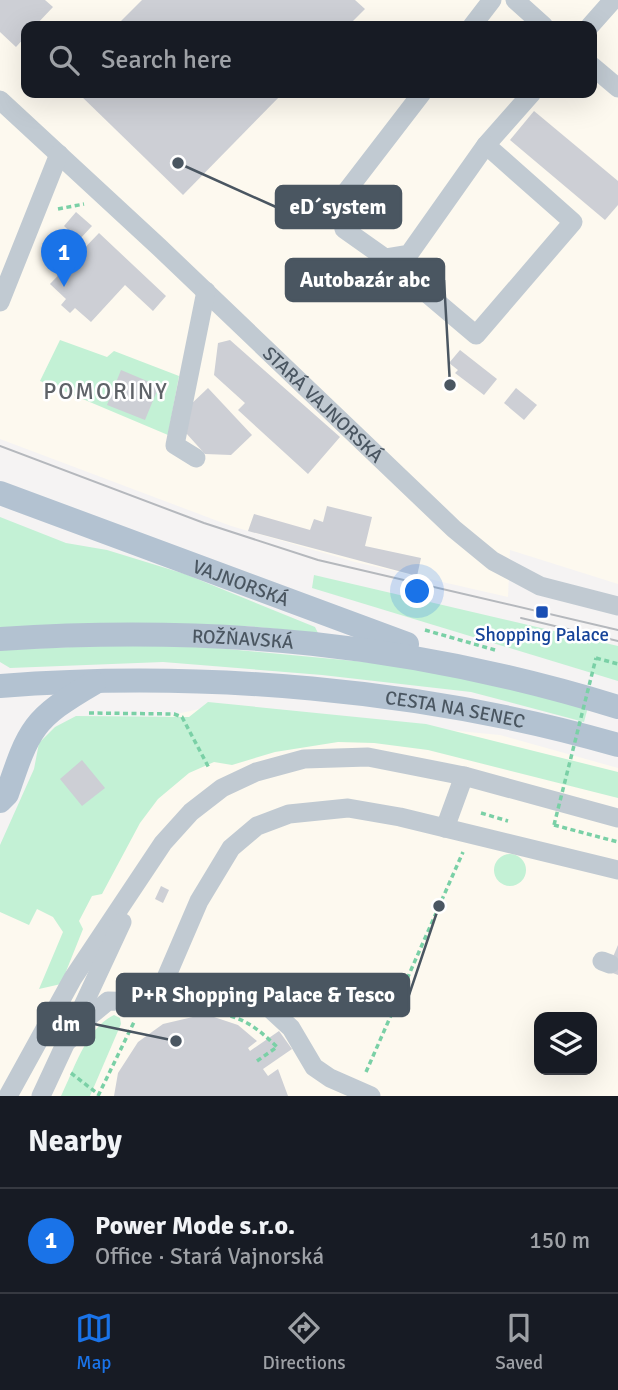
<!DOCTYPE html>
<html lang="en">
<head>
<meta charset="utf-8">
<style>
  :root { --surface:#171b24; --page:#20242c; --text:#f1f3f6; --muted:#9ea1a6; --line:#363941; --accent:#1a73e8 }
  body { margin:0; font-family:Signika,sans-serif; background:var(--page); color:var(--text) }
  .controls { position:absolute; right:21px; bottom:21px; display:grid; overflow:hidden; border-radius:14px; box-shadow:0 7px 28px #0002 }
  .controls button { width:63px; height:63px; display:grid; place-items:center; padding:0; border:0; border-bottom:2px solid var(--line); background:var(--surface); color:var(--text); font:35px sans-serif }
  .you { position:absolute; left:418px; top:592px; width:24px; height:24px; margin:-18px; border:5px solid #fff; border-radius:50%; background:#1a73e8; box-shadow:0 0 0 10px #1a73e833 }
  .badge { display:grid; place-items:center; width:46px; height:46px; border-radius:50%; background:var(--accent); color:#fff; font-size:23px; font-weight:700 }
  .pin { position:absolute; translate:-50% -58px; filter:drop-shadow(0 2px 4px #0008) }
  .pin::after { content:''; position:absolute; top:37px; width:24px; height:21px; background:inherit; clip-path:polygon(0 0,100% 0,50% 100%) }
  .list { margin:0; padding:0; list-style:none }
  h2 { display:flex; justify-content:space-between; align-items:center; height:91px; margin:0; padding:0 28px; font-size:30px }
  h2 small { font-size:23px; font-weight:400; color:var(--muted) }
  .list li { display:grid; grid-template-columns:46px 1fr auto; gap:21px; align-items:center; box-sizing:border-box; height:105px; padding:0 28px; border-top:2px solid var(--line) }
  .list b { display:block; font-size:26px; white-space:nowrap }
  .list p { margin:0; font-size:23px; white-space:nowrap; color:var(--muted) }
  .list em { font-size:23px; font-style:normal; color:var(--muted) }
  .icon { flex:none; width:38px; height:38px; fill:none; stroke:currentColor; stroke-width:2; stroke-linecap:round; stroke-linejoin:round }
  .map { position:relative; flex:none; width:618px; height:1096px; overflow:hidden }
  .search { position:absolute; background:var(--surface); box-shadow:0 7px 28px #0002; left:21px; right:21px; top:21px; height:77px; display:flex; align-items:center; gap:18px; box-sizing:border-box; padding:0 24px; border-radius:14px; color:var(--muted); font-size:26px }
  .sheet { height:196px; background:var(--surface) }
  nav { display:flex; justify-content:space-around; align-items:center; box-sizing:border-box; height:98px; border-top:2px solid var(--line); background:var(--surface); font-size:19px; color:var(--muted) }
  nav a { display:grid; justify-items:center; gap:4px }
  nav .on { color:var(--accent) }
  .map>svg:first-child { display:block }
  .commercial { fill:#fdf9ef; fill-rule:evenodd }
  .grass { fill:#c3f1d5 }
  .building { fill:#cdcfd5 }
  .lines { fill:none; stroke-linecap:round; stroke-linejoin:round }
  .path { stroke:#7ad0a6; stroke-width:3.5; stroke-dasharray:5 3.5; stroke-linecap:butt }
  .minor { stroke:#c1cad2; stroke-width:19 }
  .major { stroke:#b3c2d1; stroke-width:24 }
  .tram { stroke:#b5b8bd; stroke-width:2 }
  .path-bridge { stroke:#7ad0a6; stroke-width:3.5; stroke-dasharray:5 3.5; stroke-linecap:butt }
  .transit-dot { fill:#1a4fb4; stroke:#fff; stroke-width:2.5 }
  .labels { text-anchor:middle; stroke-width:5; stroke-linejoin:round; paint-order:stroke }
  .street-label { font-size:19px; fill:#4a5661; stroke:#fff }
  .transit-label { font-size:19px; fill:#164399; stroke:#fff }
  .quarter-label { font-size:23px; letter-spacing:2px; fill:#5f6368; stroke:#fff }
  .leader { fill:none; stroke:#4a5661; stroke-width:2.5 }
  .callout-dot { fill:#4a5661; stroke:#fff; stroke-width:2.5 }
  .callout { fill:#4a5661; stroke:#4a5661; stroke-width:2.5 }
  .callout-label { font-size:21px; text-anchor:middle; font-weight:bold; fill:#fff }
</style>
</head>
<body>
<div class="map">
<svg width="618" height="1096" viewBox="0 0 618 1096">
  <rect width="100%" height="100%" fill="#f5f3f3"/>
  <!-- commercial -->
  <g class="commercial">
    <path d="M0,0H618V584L510,550L508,597L355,562L231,526L0,439ZM26,26H592V93H26Z"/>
    <path d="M208,707L500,735L618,768V1096H0V847L57,741ZM539,1017H592V1070H539Z"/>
  </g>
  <!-- grass -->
  <g class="grass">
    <path d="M60,340L107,357L114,351L179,376L168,435L40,381Z"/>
    <path d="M0,517L66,543L107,550L185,574L315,627L318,633L247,626L0,628Z"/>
    <path d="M314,575L618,646V681L312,588Z"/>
    <path d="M165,643L439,669L588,707L584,722L471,692L322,675L163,662L10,668L0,662V650Z"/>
    <path d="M208,702L426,724L618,772V798L428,750L374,743L338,742L275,752L232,765L214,762L189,773L158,799L140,823L102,894L92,896L79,921L83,929L61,984L39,989L63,932L53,917L37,909L29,925L0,912V845L34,769L39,743L55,727L76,716L189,717Z"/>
    <circle cx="510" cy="870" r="16"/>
    <path d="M114,1015L120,1018L121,1024L90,1096H61C74,1070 86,1028 114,1015Z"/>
  </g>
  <!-- building -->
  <g class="building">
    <path d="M0,0H45L53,7L35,26H26V36L16,47L0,32Z"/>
    <path d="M142,0H355L365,9L348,26H116Z"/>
    <path d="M78,93H283L183,195Z"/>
    <path d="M534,111L618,181V205L605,220L510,140Z"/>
    <path d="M76,212L92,226L79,240L64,226Z"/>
    <path d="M99,233L166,296L153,311L125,285L91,322L75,308L70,313L61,305L66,299L50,284Z"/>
    <path d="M230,340L340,437L308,474L238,410L245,403L214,375L218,343Z"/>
    <path d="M460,350L497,379L484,395L455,373L458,370L449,363Z"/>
    <path d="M121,370L159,386L145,420L107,405Z"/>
    <path d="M208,388L252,435L231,455L205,454L186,433L187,408Z"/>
    <path d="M516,388L537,405L524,420L504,403Z"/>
    <path d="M327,506L372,517L365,546L421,558L417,576L248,531L254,514L310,530L314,519L323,522Z"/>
    <path d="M82,760L105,788L82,806L60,779Z"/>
    <path d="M161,886L169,890L163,903L155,899Z"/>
    <path d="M618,945V975L607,971Z"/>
    <path d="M197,1016H211L238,1025L257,1041L248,1048L250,1051L279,1031L292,1049L263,1069L268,1076L278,1069L288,1096H114L118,1073L138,1042L163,1024Z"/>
  </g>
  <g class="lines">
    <!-- path -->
    <g class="path">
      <path d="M58,209L84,204"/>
      <path d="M425,630L495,650"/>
      <path d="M596,658L618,664"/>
      <path d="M89,713L174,714L182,717L209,768"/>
      <path d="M481,813L508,821"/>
      <path d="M554,825L618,842"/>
      <path d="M197,1011C235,1013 251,1021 279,1049"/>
      <path d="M257,1061L277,1047"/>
      <path d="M366,1072L463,852"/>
      <path d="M71,1073L98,1094"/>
      <path d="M98,1096L134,1022"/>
    </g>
    <!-- minor -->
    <g class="minor">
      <path d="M515,0L544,26"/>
      <path d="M472,26L492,0"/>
      <path d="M590,26L613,0"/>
      <path d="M592,66L618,88"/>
      <path d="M422,93L339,201L344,229L385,258L409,254L486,145L532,93"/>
      <path id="s1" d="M0,100L159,247L454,529L493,561L540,586L618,606"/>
      <path d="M385,258L476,335L573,222L486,145"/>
      <path d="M0,302L59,154"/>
      <path d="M196,458L175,445L206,291"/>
      <path d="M445,828L464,776"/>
      <path d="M602,961L610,964"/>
      <path d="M156,1001L199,901L231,848L257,826L289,814L348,808L400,817L618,870"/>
      <path d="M69,1040L91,1015L108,1001L147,1002L199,989L228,990L266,1005L291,1028L314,1067L330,1078L371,1096"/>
      <path d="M8,1096L73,978L163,843L191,812L222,788L256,772L304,759L368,757L464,776L618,818"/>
      <path d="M41,1096L122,922"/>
    </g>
    <!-- major -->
    <g class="major">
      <path id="s2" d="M0,493L407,644"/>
      <path id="s3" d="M0,639C216,625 410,643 618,707"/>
      <path id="s4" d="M0,686C200,670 425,689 618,745"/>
      <path d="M0,801L7,794C29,729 32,719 94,683"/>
    </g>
    <!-- tram -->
    <g class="tram">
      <path d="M0,446L204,523L318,560L618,630"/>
      <path d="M521,618L618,641"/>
    </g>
    <!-- path-bridge -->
    <path class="path-bridge" d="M554,825L596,658"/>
  </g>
  <!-- markers -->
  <rect class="transit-dot" x="535" y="605" width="14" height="14" rx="3.5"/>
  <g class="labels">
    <!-- street labels -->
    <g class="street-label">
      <text dy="7" stroke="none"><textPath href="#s1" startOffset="444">STARÁ VAJNORSKÁ</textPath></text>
      <text dy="7" stroke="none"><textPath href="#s2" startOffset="257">VAJNORSKÁ</textPath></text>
      <text dy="7" stroke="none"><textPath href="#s3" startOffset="243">ROŽŇAVSKÁ</textPath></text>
      <text dy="7" stroke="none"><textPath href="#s4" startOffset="457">CESTA NA SENEC</textPath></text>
    </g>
    <!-- transit labels -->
    <g class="transit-label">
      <text x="542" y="641">Shopping Palace</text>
    </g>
    <!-- quarter labels -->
    <g class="quarter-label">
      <text x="106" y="399">POMORINY</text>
    </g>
  </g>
  <!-- callouts -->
  <path class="leader" d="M178 163L276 207M450 385L444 280M439 906L409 995M176 1041L94 1024"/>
  <g class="callout-dot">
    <circle cx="178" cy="163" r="7"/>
    <circle cx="450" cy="385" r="7"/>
    <circle cx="439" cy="906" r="7"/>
    <circle cx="176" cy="1041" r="7"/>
  </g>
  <g class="callout">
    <rect x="276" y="186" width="125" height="42" rx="7"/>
    <rect x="286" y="259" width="158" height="42" rx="7"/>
    <rect x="117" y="974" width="292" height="42" rx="7"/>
    <rect x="38" y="1003" width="56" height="42" rx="7"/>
  </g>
  <g class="callout-label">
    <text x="338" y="214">eD´system</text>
    <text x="365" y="287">Autobazár abc</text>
    <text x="263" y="1002">P+R Shopping Palace &amp; Tesco</text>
    <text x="66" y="1031">dm</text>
  </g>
</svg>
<div class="controls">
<button><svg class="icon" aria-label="layers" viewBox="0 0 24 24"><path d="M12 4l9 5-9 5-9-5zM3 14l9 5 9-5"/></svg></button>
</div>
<div class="you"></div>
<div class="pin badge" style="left:64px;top:287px">1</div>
<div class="search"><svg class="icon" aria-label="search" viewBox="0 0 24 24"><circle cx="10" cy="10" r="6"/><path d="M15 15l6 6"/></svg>Search here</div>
</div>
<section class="sheet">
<h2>Nearby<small></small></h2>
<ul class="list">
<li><span class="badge">1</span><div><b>Power Mode s.r.o.</b><p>Office · Stará Vajnorská</p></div><em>150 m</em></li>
</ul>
</section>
<nav>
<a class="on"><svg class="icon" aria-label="map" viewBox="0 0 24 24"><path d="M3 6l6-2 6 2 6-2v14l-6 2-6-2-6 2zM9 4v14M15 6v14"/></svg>Map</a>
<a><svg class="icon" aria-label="directions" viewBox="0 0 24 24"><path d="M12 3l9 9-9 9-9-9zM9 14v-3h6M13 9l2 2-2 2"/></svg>Directions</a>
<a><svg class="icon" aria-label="saved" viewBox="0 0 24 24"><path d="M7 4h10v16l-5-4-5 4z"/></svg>Saved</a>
</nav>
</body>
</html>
